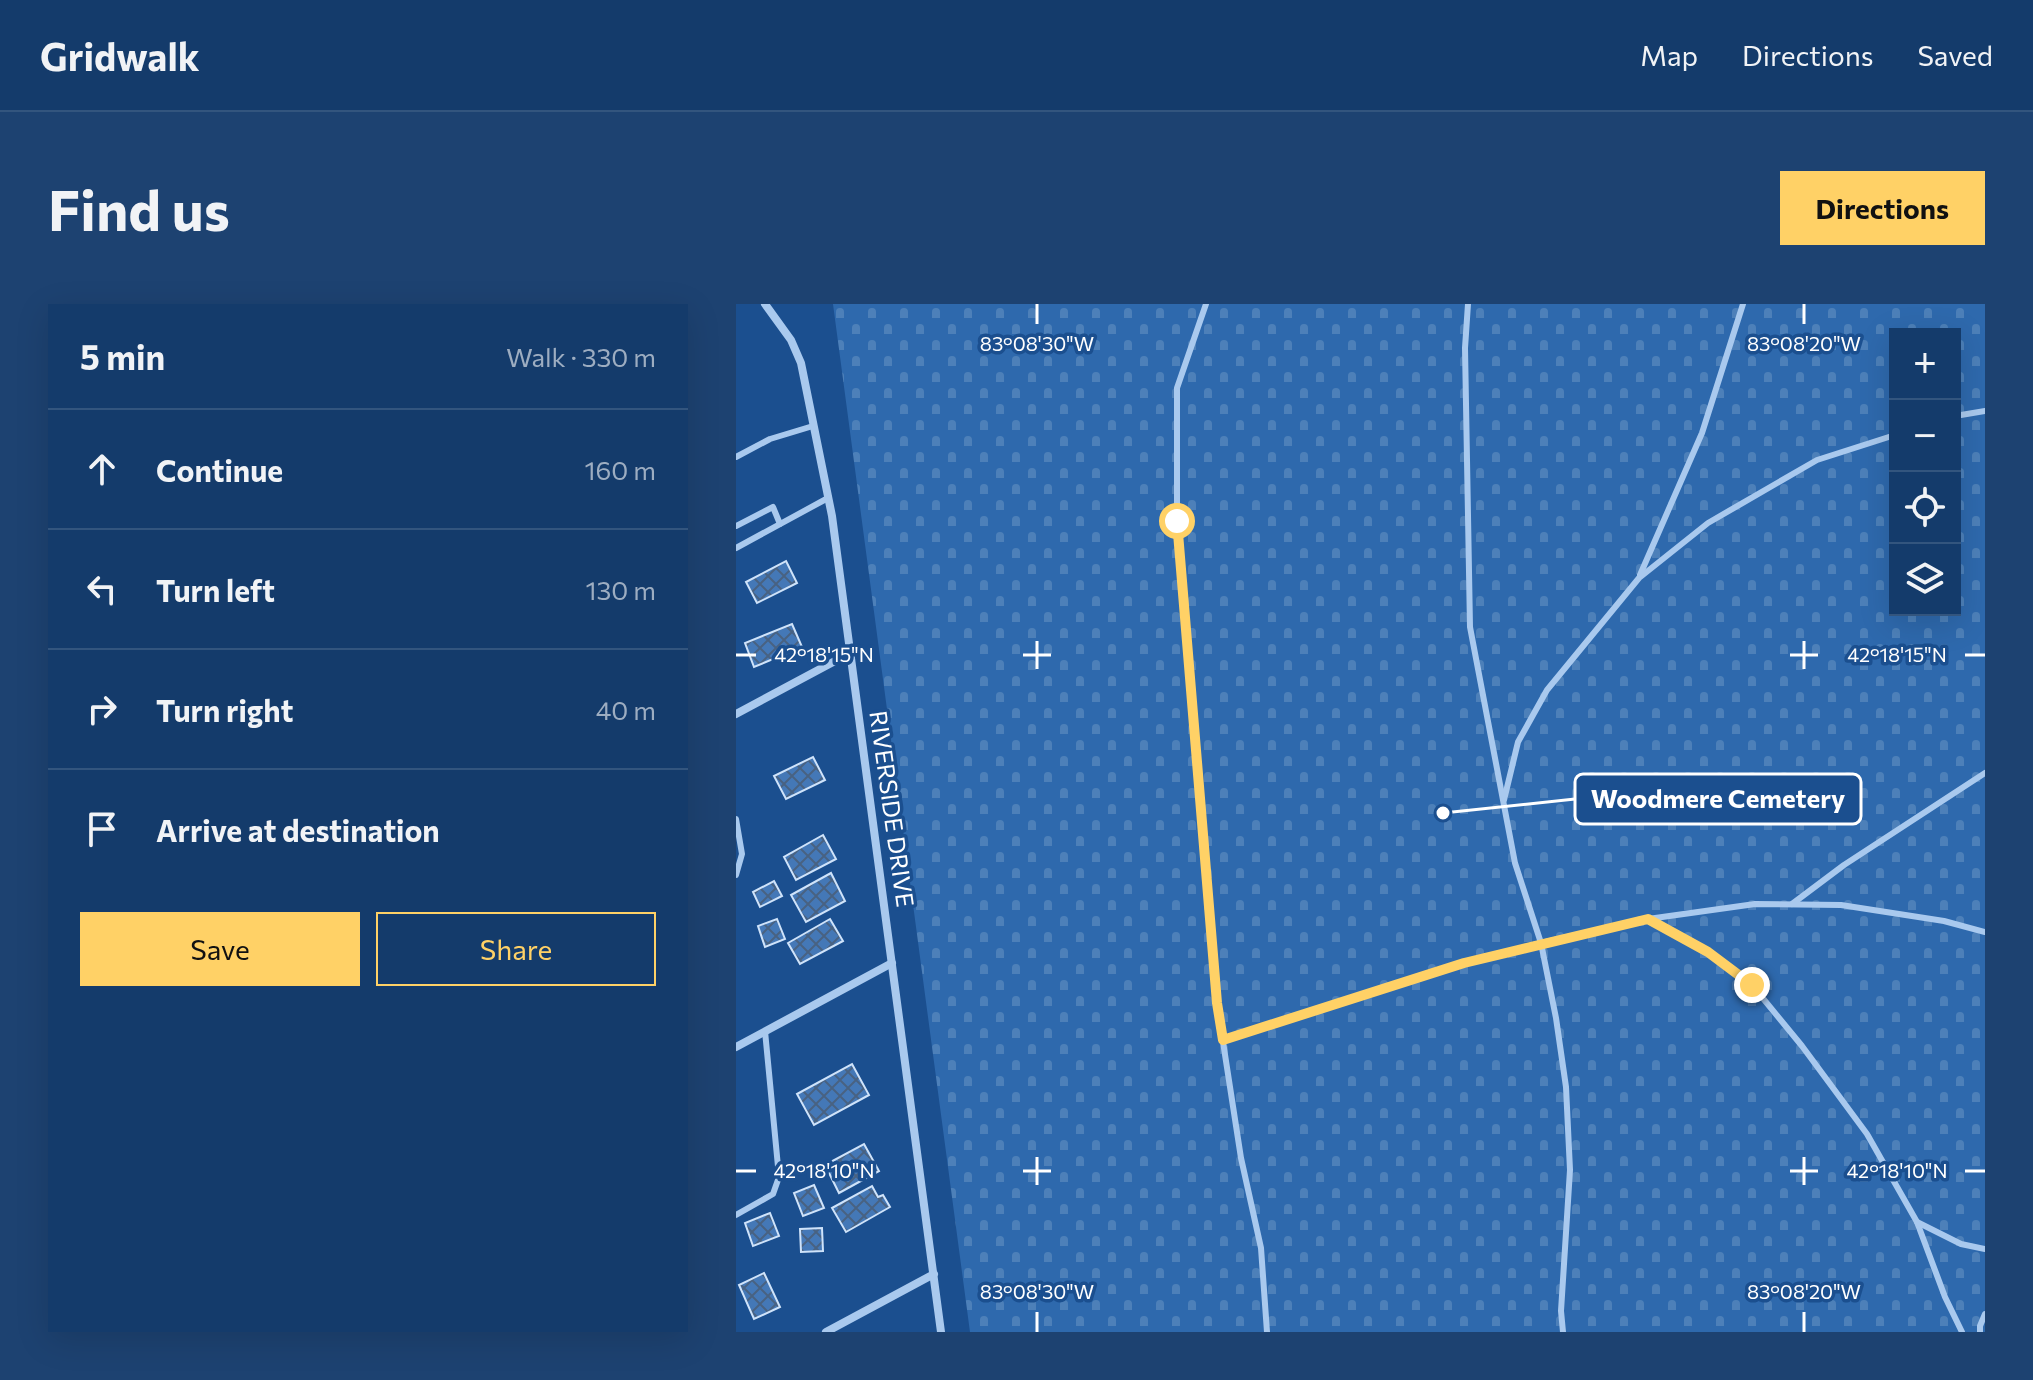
<!DOCTYPE html>
<html lang="en">
<head>
<meta charset="utf-8">
<style>
  :root { --surface:#143b6b; --page:#1d4271; --text:#f1f3f6; --muted:#9dadc1; --line:#33557e; --accent:#ffd166 }
  body { margin:0; font-family:Commissioner,sans-serif; background:var(--page); color:var(--text) }
  .controls { position:absolute; right:24px; top:24px; display:grid; overflow:hidden; border-radius:0px; box-shadow:0 8px 32px #0002 }
  .controls button { width:72px; height:72px; display:grid; place-items:center; padding:0; border:0; border-bottom:2px solid var(--line); background:var(--surface); color:var(--text); font:40px sans-serif }
  .stop { position:absolute; width:24px; height:24px; margin:-18px; border:6px solid #ffd166; border-radius:50%; background:#fff }
  .stop.end { background:#ffd166; border-color:#fff; box-shadow:0 2px 8px #0008 }
  .list { margin:0; padding:0; list-style:none }
  h2 { display:flex; justify-content:space-between; align-items:center; height:104px; margin:0; padding:0 32px; font-size:34px }
  h2 small { font-size:26px; font-weight:400; color:var(--muted) }
  .list li { display:grid; grid-template-columns:52px 1fr auto; gap:24px; align-items:center; box-sizing:border-box; height:120px; padding:0 32px; border-top:2px solid var(--line) }
  .list b { display:block; font-size:30px; white-space:nowrap }
  .list em { font-size:26px; font-style:normal; color:var(--muted) }
  .actions { display:flex; gap:16px; padding:24px 32px }
  .actions a { flex:1; padding:18px 0; border:2px solid var(--accent); border-radius:0px; text-align:center; font-size:28px; color:var(--accent) }
  .actions .main { background:var(--accent); color:#111 }
  .icon { flex:none; width:44px; height:44px; fill:none; stroke:currentColor; stroke-width:2; stroke-linecap:round; stroke-linejoin:round }
  .map { position:relative; flex:none; width:1249px; height:1028px; overflow:hidden; border-radius:0px }
  header { display:flex; align-items:center; gap:48px; box-sizing:border-box; height:112px; padding:0 40px; background:var(--surface); border-bottom:2px solid var(--line) }
  header strong { font-size:38px }
  nav { display:flex; gap:44px; margin-inline-start:auto; font-size:28px }
  .intro { display:flex; align-items:center; justify-content:space-between; box-sizing:border-box; height:192px; padding:0 48px }
  h1 { margin:0; font-size:56px }
  .button { padding:20px 36px; border-radius:0px; background:var(--accent); color:#111; font-size:28px; font-weight:700 }
  main { display:flex; gap:48px; padding:0 48px }
  aside { flex:1; background:var(--surface); border-radius:0px; box-shadow:0 8px 32px #0002 }
  .map>svg:first-child { display:block }
  .cemetery { fill:url(#cemetery-stones); fill-rule:evenodd }
  .building { fill:url(#building-cross-hatch); stroke:#cfe3fa; stroke-width:2 }
  .lines { fill:none; stroke-linecap:round; stroke-linejoin:round }
  .lane { stroke:#a9c9ee; stroke-width:6 }
  .street { stroke:#a9c9ee; stroke-width:8 }
  .route { stroke:#ffd166; stroke-width:10 }
  .ticks { fill:none; stroke:#fff; stroke-width:3 }
  .labels { text-anchor:middle; stroke-width:7; stroke-linejoin:round; paint-order:stroke }
  .street-label { font-size:24px; fill:#fff; stroke:#1b4f8f }
  .ticks-label { font-size:20px; text-anchor:middle; fill:#fff; stroke:#1b4f8f; stroke-width:7; stroke-linejoin:round; paint-order:stroke }
  .leader { fill:none; stroke:#fff; stroke-width:3 }
  .callout-dot { fill:#fff; stroke:#1b4f8f; stroke-width:3 }
  .callout { fill:#1b4f8f; stroke:#fff; stroke-width:3 }
  .callout-label { font-size:26px; text-anchor:middle; font-weight:bold; fill:#fff }
</style>
</head>
<body>
<header>
<strong>Gridwalk</strong>
<nav><a>Map</a><a>Directions</a><a>Saved</a></nav>
</header>
<div class="intro"><h1>Find us</h1><a class="button">Directions</a></div>
<main>
<aside>
<h2>5 min<small>Walk · 330 m</small></h2>
<ul class="list">
<li><svg class="icon" aria-label="ahead" viewBox="0 0 24 24"><path d="M12 20V5M6 11l6-6 6 6"/></svg><div><b>Continue</b></div><em>160 m</em></li>
<li><svg class="icon" aria-label="left" viewBox="0 0 24 24"><path d="M17 20v-9H6M10 6l-5 5 5 5"/></svg><div><b>Turn left</b></div><em>130 m</em></li>
<li><svg class="icon" aria-label="right" viewBox="0 0 24 24"><path d="M7 20v-9h11M14 6l5 5-5 5"/></svg><div><b>Turn right</b></div><em>40 m</em></li>
<li><svg class="icon" aria-label="arrive" viewBox="0 0 24 24"><path d="M6 21V4h12l-3 4 3 4H6"/></svg><div><b>Arrive at destination</b></div></li>
</ul>
<div class="actions"><a class="main">Save</a><a>Share</a></div>
</aside>
<div class="map">
<svg width="1249" height="1028" viewBox="0 0 1249 1028">
  <defs>
    <pattern id="cemetery-stones" width="16" height="16" patternUnits="userSpaceOnUse" patternTransform="scale(2)"><rect width="16" height="16" fill="#2e69ad"/><path d="M2 7V4a2 2 0 0 1 4 0v3zM10 15v-3a2 2 0 0 1 4 0v3z" fill="#4d80b9"/></pattern>
    <pattern id="building-cross-hatch" width="8" height="8" patternUnits="userSpaceOnUse" patternTransform="scale(2)"><rect width="8" height="8" fill="#4478b7"/><path d="M0 0l8 8M0 8l8-8" fill="none" stroke="#486282"/></pattern>
  </defs>
  <rect width="100%" height="100%" fill="#1b4f8f"/>
  <!-- cemetery -->
  <path class="cemetery" d="M97,0H1249V1028H234ZM1159,30H1219V306H1159Z"/>
  <!-- building -->
  <g class="building">
    <path d="M50,257L61,279L21,299L10,278Z"/>
    <path d="M56,320L66,343L18,363L9,339Z"/>
    <path d="M77,453L89,476L50,495L38,472Z"/>
    <path d="M87,531L100,555L60,576L48,553Z"/>
    <path d="M95,569L109,597L70,618L55,591Z"/>
    <path d="M38,577L46,592L24,603L17,588Z"/>
    <path d="M41,615L49,635L29,643L22,622Z"/>
    <path d="M94,615L107,637L64,660L52,639Z"/>
    <path d="M116,760L133,791L78,821L61,790Z"/>
    <path d="M128,840L143,867L103,889L89,861Z"/>
    <path d="M78,881L88,904L67,912L58,889Z"/>
    <path d="M136,882L142,893L147,891L154,903L110,928L96,904Z"/>
    <path d="M34,909L43,932L17,942L9,919Z"/>
    <path d="M86,924L87,947L65,948L64,925Z"/>
    <path d="M28,969L44,1003L18,1015L3,981Z"/>
  </g>
  <g class="lines">
    <!-- lane -->
    <g class="lane">
      <path d="M470,0L441,84V217L481,699L505,854L525,944L531,1028"/>
      <path d="M732,0L729,44L734,323L779,559L805,639L820,714L830,783L834,866L825,1007L827,1028"/>
      <path d="M1219,112L1249,107"/>
      <path d="M0,153L34,135L77,122"/>
      <path d="M0,222L37,203L44,220"/>
      <path d="M0,244L92,194"/>
      <path d="M904,271L966,129L1007,0"/>
      <path d="M768,496L782,438L811,386L903,274L972,219L1081,156L1159,131"/>
      <path d="M0,515L6,550L0,571"/>
      <path d="M1056,600L1108,561L1249,469"/>
      <path d="M912,615L972,648L1016,681L1066,742L1131,830L1181,918L1209,993L1226,1028"/>
      <path d="M487,736L728,659L805,639L912,615L1019,600L1105,601L1208,617L1249,628"/>
      <path d="M0,911L37,890L43,873L29,727"/>
      <path d="M1181,918L1225,940L1249,945"/>
      <path d="M1244,1028V1022L1249,1010"/>
    </g>
    <!-- street -->
    <g class="street">
      <path d="M29,0L55,36L65,59L96,212L205,1028"/>
      <path d="M0,410L114,349"/>
      <path d="M0,743L156,659"/>
      <path d="M90,1028L198,970"/>
    </g>
  </g>
  <g class="lines">
    <!-- route -->
    <path class="route" d="M441,217L481,699L487,736L728,659L912,615L972,648L1016,681"/>
  </g>
  <!-- ticks -->
  <path class="ticks" d="M301,0V20M1068,0V20M301,337V365M1068,337V365M0,351H20M287,351H315M1054,351H1082M1229,351H1249M301,853V881M1068,853V881M0,867H20M287,867H315M1054,867H1082M1229,867H1249M301,1008V1028M1068,1008V1028"/>
  <g class="labels">
    <!-- street labels -->
    <g class="street-label">
      <text transform="translate(155 505) rotate(82)" y="8">RIVERSIDE DRIVE</text>
    </g>
  </g>
  <g class="ticks-label">
    <text x="301" y="47">83°08'30"W</text>
    <text x="1068" y="47">83°08'20"W</text>
    <text x="88" y="358">42°18'15"N</text>
    <text x="1161" y="358">42°18'15"N</text>
    <text x="88" y="874">42°18'10"N</text>
    <text x="1161" y="874">42°18'10"N</text>
    <text x="301" y="995">83°08'30"W</text>
    <text x="1068" y="995">83°08'20"W</text>
  </g>
  <!-- callouts -->
  <path class="leader" d="M707 509L839 495"/>
  <circle class="callout-dot" cx="707" cy="509" r="8"/>
  <rect class="callout" x="839" y="470" width="286" height="50" rx="8"/>
  <g class="callout-label">
    <text x="982" y="504">Woodmere Cemetery</text>
  </g>
</svg>
<div class="controls">
<button>+</button>
<button>−</button>
<button><svg class="icon" aria-label="locate" viewBox="0 0 24 24"><circle cx="12" cy="12" r="6"/><path d="M12 2v4M12 18v4M2 12h4M18 12h4"/></svg></button>
<button><svg class="icon" aria-label="layers" viewBox="0 0 24 24"><path d="M12 4l9 5-9 5-9-5zM3 14l9 5 9-5"/></svg></button>
</div>
<div class="stop" style="left:441px;top:217px"></div>
<div class="stop end" style="left:1016px;top:681px"></div>
</div>
</main>
</body>
</html>
